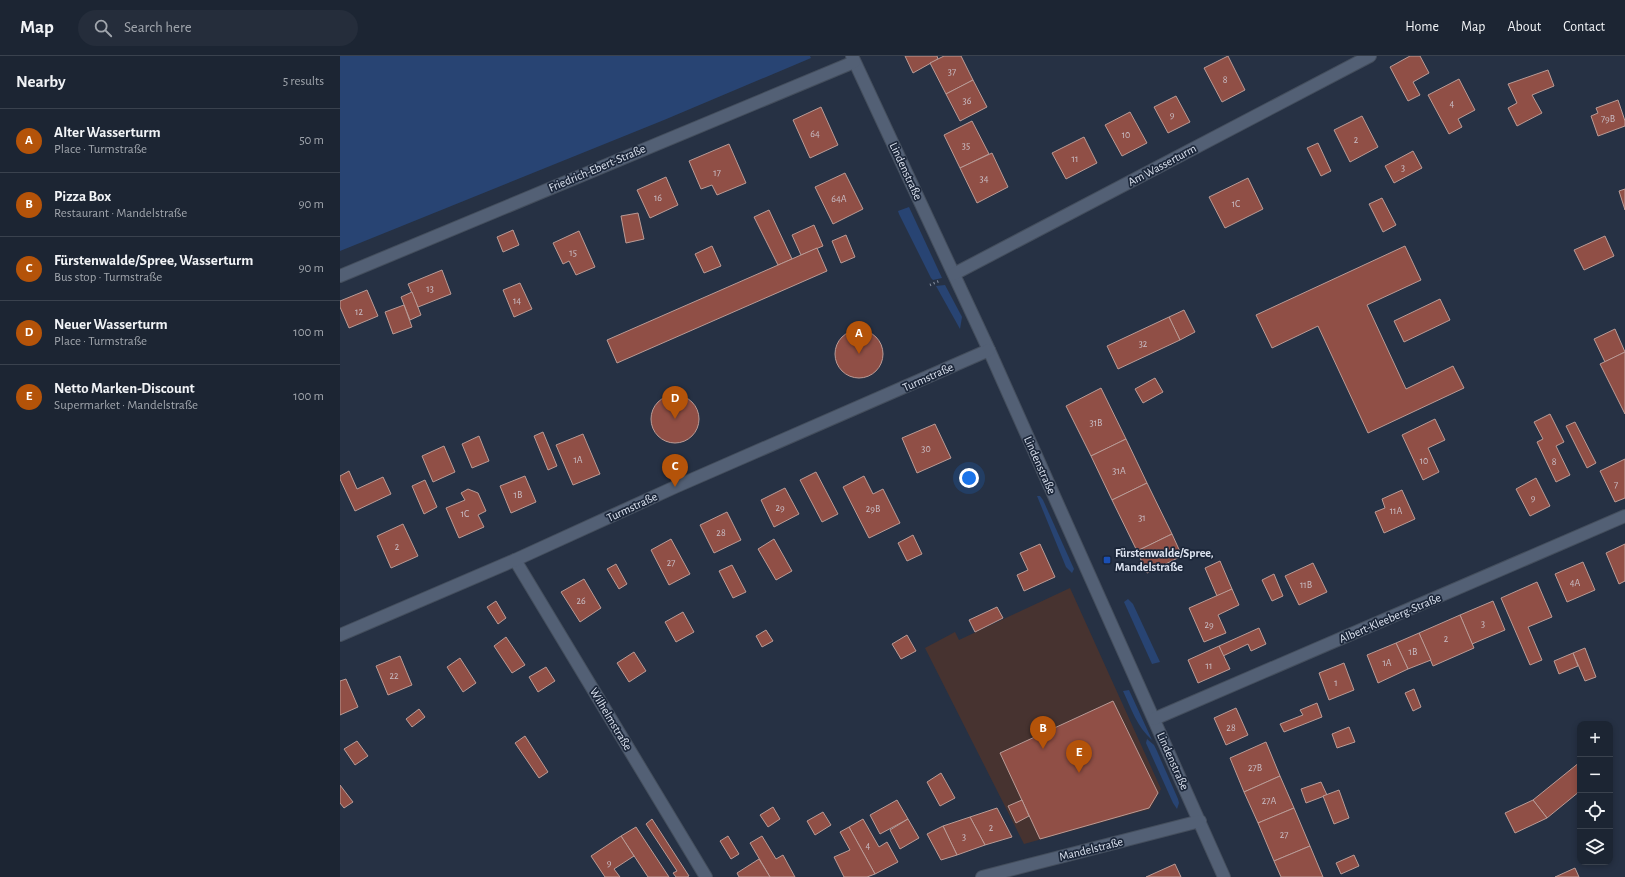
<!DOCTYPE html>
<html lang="en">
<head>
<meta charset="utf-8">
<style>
  :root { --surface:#1c2533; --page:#252d3b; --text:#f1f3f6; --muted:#a0a5ac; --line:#3a424e; --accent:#b45309 }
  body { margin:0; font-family:"Alegreya Sans",sans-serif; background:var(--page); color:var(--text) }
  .controls { position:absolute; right:12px; bottom:12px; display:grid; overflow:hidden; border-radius:8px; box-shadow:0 2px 6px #0003 }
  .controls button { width:36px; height:36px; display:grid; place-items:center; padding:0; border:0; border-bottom:1px solid var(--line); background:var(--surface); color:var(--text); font:20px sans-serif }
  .you { position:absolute; left:629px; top:422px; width:14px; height:14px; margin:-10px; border:3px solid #fff; border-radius:50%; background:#1a73e8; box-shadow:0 0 0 6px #1a73e833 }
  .badge { display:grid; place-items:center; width:26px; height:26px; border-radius:50%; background:var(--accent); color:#fff; font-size:13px; font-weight:700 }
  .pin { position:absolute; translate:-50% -33px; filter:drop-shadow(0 1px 2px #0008) }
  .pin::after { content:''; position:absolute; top:21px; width:14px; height:12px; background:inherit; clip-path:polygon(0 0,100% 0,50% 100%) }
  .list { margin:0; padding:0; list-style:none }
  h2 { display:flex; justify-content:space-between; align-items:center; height:52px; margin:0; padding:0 16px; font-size:17px }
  h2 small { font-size:13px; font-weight:400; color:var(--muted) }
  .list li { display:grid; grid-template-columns:26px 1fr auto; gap:12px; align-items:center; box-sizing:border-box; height:64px; padding:0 16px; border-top:1px solid var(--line) }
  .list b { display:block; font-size:15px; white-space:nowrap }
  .list p { margin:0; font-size:13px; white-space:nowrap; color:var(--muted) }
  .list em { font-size:13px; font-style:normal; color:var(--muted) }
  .icon { flex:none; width:22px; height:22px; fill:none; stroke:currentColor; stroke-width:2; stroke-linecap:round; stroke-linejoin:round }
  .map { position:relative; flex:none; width:1285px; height:821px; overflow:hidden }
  header { display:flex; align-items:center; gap:24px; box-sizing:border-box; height:56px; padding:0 20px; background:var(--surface); border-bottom:1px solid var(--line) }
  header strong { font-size:19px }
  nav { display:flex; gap:22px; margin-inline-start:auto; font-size:14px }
  .search { width:280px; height:36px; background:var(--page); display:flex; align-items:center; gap:10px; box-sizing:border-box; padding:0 14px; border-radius:22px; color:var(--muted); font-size:15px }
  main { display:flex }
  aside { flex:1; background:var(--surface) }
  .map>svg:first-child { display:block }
  .commercial { fill:#473330 }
  .green { fill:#284473 }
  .building { fill:#904f46; stroke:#ba9b96 }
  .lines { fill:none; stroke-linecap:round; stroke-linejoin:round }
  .minor-casing { stroke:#444e5d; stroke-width:14 }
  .path { stroke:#8891a1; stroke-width:2.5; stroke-dasharray:1 3; stroke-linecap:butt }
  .minor { stroke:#536075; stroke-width:12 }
  .transit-dot { fill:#1a4fb4; stroke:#1c273a; stroke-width:1.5 }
  .labels { text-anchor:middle; stroke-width:3.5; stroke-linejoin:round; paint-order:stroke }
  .number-label { font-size:10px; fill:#c9bec6 }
  .street-label { font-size:12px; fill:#dce3f0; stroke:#1c273a }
  .poi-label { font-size:12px; font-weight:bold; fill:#dce3f0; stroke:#1c273a; text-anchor:start }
</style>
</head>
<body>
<header>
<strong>Map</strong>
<div class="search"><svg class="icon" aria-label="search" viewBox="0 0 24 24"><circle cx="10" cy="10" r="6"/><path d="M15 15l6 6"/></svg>Search here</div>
<nav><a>Home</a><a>Map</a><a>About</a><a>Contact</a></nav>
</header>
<main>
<aside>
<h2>Nearby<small>5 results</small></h2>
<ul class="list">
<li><span class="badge">A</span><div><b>Alter Wasserturm</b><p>Place · Turmstraße</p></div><em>50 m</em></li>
<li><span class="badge">B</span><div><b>Pizza Box</b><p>Restaurant · Mandelstraße</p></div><em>90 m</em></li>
<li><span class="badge">C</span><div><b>Fürstenwalde/Spree, Wasserturm</b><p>Bus stop · Turmstraße</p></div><em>90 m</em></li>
<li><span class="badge">D</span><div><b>Neuer Wasserturm</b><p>Place · Turmstraße</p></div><em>100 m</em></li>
<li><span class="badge">E</span><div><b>Netto Marken-Discount</b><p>Supermarket · Mandelstraße</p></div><em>100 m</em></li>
</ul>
</aside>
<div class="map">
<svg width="1285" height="821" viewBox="0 0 1285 821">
  <rect width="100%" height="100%" fill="#263144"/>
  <!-- commercial -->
  <path class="commercial" d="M730,532L821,733L810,753L684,788L585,592L615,576L619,584Z"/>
  <!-- green -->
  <g class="green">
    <path d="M0,0H470L471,2L324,64L0,195Z"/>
    <path d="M569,151L602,222L593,224L591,222L559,158L558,155Z"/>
    <path d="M605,229L622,261L620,273L596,230Z"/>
    <path d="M697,440H700L703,444L734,513L732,517L726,511Z"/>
    <path d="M788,543L793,548L820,606L812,608L784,546Z"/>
    <path d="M789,634L812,684C797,671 791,652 783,635Z"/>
    <path d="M807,683L814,689L817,695L838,743L839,747L837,753L833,747L806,687Z"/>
  </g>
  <!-- building -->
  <g class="building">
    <path d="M565,0H597L598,3L573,17Z"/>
    <path d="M604,0H621L633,24L606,38L590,7Z"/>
    <path d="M888,0L905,34L882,46L864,12Z"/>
    <path d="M1070,0H1080L1089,17L1073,26L1080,39L1068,45L1050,11Z"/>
    <path d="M1208,14L1214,30L1192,39L1202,57L1177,70L1168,52L1177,47L1168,28Z"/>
    <path d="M1119,23L1135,54L1118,63L1122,71L1109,78L1088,39Z"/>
    <path d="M633,24L647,51L620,65L606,38Z"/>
    <path d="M836,40L850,66L828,77L814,51Z"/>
    <path d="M1278,44L1285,65V70L1258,80L1251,60L1258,57L1256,52Z"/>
    <path d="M481,51L498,89L470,102L453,64Z"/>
    <path d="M790,56L807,87L782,100L765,69Z"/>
    <path d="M1022,60L1038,91L1010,106L994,74Z"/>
    <path d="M632,65L649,98L620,112L604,79Z"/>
    <path d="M744,81L757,107L726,123L712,97Z"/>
    <path d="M978,87L991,115L981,120L967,92Z"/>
    <path d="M389,88L406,127L377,139L372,129L361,133L349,105Z"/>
    <path d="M1073,95L1082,112L1054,127L1045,110Z"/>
    <path d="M652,97L668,131L637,147L620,112Z"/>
    <path d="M505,117L523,153L493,168L475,131Z"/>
    <path d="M326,121L338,149L310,162L297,134Z"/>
    <path d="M908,122L923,153L885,172L869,141Z"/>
    <path d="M1285,133V154L1279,135Z"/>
    <path d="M1042,142L1056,169L1043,176L1029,148Z"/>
    <path d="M429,154L452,203L438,209L414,161Z"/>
    <path d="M298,157L304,183L286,187L281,160Z"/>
    <path d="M474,169L483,190L461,199L452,179Z"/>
    <path d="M173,174L179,189L163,196L157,181Z"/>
    <path d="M239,175L255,211L236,219L229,205L223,208L213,187Z"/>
    <path d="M506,179L515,201L501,207L492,185Z"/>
    <path d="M1265,180L1274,200L1244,214L1234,194Z"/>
    <path d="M372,190L381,210L364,217L355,198Z"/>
    <path d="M1065,190L1081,224L1027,249L1066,333L1113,310L1124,332L1028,377L978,270L932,292L916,259Z"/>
    <path d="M477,192L487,215L277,307L267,284Z"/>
    <path d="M102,214L111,238L78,251L68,228Z"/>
    <path d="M180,227L192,253L174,261L163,234Z"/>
    <path d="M27,234L38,260L9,272L0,251V245Z"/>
    <path d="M72,236L81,259L70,264L61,241Z"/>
    <path d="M1100,243L1110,264L1064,286L1054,265Z"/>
    <path d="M64,249L72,271L53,278L45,256Z"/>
    <path d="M844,254L855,276L840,284L829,261Z"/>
    <path d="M829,261L840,284L778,313L767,290Z"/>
    <path d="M1275,273L1285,296L1265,306L1254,283Z"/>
    <circle cx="519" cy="298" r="24"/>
    <path d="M1285,296V358L1260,308Z"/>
    <path d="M815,322L823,336L803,347L795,333Z"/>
    <path d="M761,332L786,383L751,400L726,350Z"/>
    <circle cx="335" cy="363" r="24"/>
    <path d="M1210,358L1224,386L1216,390L1230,419L1216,426L1197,386L1203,383L1194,366Z"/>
    <path d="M1095,363L1105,384L1088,392L1099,416L1083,424L1062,379Z"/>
    <path d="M1235,366L1256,407L1247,412L1226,370Z"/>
    <path d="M595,368L611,402L577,417L562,382Z"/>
    <path d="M203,376L217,410L208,414L194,380Z"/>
    <path d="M243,378L260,418L233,429L216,389Z"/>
    <path d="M139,380L149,405L132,412L122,388Z"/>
    <path d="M786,383L807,427L772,444L751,400Z"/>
    <path d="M104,390L115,416L93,426L82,400Z"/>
    <path d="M1285,403V442L1275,446L1260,415Z"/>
    <path d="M9,415L17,433L43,421L51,438L15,455L0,423V420Z"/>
    <path d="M476,416L498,458L482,466L460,424Z"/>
    <path d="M185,420L196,446L171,457L160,430Z"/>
    <path d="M524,420L533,438L543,433L560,467L529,482L503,431Z"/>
    <path d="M1196,422L1210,450L1190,460L1176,433Z"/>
    <path d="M85,424L97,451L84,458L72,430Z"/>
    <path d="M807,427L832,478L797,495L772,444Z"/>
    <path d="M445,432L459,458L434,471L421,444Z"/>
    <path d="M128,433L138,437L146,455L138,459L144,471L119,482L106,452L125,444L121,437Z"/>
    <path d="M1062,434L1075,463L1044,477L1035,456L1045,452L1042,443Z"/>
    <path d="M387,456L401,484L374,497L360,469Z"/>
    <path d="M63,468L78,500L51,512L37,480Z"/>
    <path d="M832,478L842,500L807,517L797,495Z"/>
    <path d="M573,479L582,498L567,505L558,487Z"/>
    <path d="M331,483L350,518L329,529L311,494Z"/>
    <path d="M434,483L452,515L436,524L418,493Z"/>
    <path d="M700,488L715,521L684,535L677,519L688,514L680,497Z"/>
    <path d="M1285,488V525L1279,528L1266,497Z"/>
    <path d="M880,505L892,533L877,540L865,512Z"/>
    <path d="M1243,506L1255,534L1227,546L1215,518Z"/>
    <path d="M973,507L987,536L959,549L945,520Z"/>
    <path d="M276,508L287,528L279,533L267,513Z"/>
    <path d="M392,509L406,536L393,542L379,515Z"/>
    <path d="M934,518L943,540L932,545L922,524Z"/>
    <path d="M244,523L261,552L240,566L221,536Z"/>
    <path d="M1197,526L1212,561L1188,571L1202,604L1190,609L1161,542Z"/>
    <path d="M892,533L899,549L878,559L886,577L864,586L849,552Z"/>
    <path d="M156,545L166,562L158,568L147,551Z"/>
    <path d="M1153,545L1165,574L1132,588L1120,559Z"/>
    <path d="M657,551L663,562L635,576L629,564Z"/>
    <path d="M343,556L354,576L336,586L325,566Z"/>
    <path d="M1120,559L1134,592L1093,610L1079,577Z"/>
    <path d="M919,572L926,588L911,595L908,588L883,600L879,590Z"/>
    <path d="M426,574L433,585L422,591L416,580Z"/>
    <path d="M1079,577L1091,604L1068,613L1056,587Z"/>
    <path d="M567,579L576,595L561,603L552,588Z"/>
    <path d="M166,581L185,609L172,617L154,590Z"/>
    <path d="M1056,587L1068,613L1038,627L1027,599Z"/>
    <path d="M879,590L890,613L858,627L848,604Z"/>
    <path d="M1245,592L1256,621L1245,625L1233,597Z"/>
    <path d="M294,596L306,615L289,626L277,607Z"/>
    <path d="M1233,597L1238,610L1219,618L1214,605Z"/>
    <path d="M60,600L72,629L48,639L36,610Z"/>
    <path d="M120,602L136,627L123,636L107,611Z"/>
    <path d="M1004,607L1014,634L989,644L979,617Z"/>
    <path d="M206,611L215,625L198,636L189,621Z"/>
    <path d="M6,623L18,651L0,659V625Z"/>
    <path d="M1074,633L1081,651L1073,655L1065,637Z"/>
    <path d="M773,645L818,737L809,752L700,783L660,697Z"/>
    <path d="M977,647L982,661L944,676L940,668L963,659L960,654Z"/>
    <path d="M896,652L908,679L886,689L874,662Z"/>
    <path d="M79,653L85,661L72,671L66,663Z"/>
    <path d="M1009,671L1015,686L997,692L992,678Z"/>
    <path d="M185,680L208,716L199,722L175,687Z"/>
    <path d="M17,685L28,700L15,709L4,693Z"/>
    <path d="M926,686L940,720L904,736L890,702Z"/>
    <path d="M1240,706V735L1207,762L1193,744Z"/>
    <path d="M601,717L615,742L600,750L587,726Z"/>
    <path d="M940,720L954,752L918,767L904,736Z"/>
    <path d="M981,726L987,739L966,747L961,733Z"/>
    <path d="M0,729L13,746L4,752L0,747Z"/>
    <path d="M999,734L1009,762L994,768L983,740Z"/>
    <path d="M557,744L568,763L540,778L530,759Z"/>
    <path d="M682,744L689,760L676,767L668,750Z"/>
    <path d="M1193,744L1207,762L1175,777L1165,757Z"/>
    <path d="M433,751L440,763L428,771L420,759Z"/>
    <path d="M657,752L672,781L645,789L630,761Z"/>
    <path d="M954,752L970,790L934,805L918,767Z"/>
    <path d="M483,756L491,769L475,779L467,765Z"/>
    <path d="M630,761L645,789L617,799L603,770Z"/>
    <path d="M312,763L349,820L347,821H336L333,817L337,815L306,768Z"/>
    <path d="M523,763L539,791L547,786L558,806L535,818L509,771Z"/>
    <path d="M568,763L579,782L560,793L550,774Z"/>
    <path d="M603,770L617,799L601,804L587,778Z"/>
    <path d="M296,771L329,821H308L281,780Z"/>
    <path d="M509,771L535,818L527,821H504L494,801L510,794L500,776Z"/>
    <path d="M281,780L294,800L274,813L280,821H265L251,800Z"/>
    <path d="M388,780L399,798L391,803L380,785Z"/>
    <path d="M422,780L436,803L443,799L455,821H430L410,787Z"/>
    <path d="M970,790L983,821H941L934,805Z"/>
    <path d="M1014,799L1019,810L1001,818L996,807Z"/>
    <path d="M419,803L430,821H399L397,817Z"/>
    <path d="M835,808L841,821H806Z"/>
    <path d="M1235,812L1239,821H1215Z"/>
  </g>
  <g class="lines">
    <defs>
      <g id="minor">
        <path d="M512,0L649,294L884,821"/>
        <path d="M614,218L1030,0"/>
        <path d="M0,220L514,6"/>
        <path d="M175,504L366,821"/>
        <path d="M0,579L175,504L335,431L649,294"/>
        <path d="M814,663L1285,460"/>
        <path d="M642,821L860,765"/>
      </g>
    </defs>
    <!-- minor casing -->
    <use href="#minor" class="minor-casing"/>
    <!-- path -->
    <path class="path" d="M590,229L599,225"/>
    <!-- minor -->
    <use href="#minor" class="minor"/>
  </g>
  <!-- markers -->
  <rect class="transit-dot" x="763" y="500" width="8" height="8" rx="2"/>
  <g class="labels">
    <!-- number labels -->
    <g class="number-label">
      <text x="612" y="19">37</text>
      <text x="885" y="27">8</text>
      <text x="627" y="48">36</text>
      <text x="1112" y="51">4</text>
      <text x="832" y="62">9</text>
      <text x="1268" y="66">79B</text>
      <text x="475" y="81">64</text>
      <text x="786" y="82">10</text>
      <text x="1016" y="87">2</text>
      <text x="626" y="93">35</text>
      <text x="735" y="106">11</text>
      <text x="1063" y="115">3</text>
      <text x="377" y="120">17</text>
      <text x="644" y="126">34</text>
      <text x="318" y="145">16</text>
      <text x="499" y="146">64A</text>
      <text x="896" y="151">1C</text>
      <text x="233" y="200">15</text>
      <text x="90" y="236">13</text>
      <text x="177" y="248">14</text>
      <text x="19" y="259">12</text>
      <text x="803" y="291">32</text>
      <text x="756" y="370">31B</text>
      <text x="586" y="396">30</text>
      <text x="238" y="407">1A</text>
      <text x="1084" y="408">10</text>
      <text x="1214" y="409">8</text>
      <text x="779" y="418">31A</text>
      <text x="1276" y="432">7</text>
      <text x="178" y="442">1B</text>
      <text x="1193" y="445">9</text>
      <text x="440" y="455">29</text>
      <text x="533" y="456">29B</text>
      <text x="1056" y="458">11A</text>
      <text x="125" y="461">1C</text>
      <text x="802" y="465">31</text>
      <text x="381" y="480">28</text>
      <text x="57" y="494">2</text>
      <text x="331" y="510">27</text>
      <text x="1235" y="530">4A</text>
      <text x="966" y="532">11B</text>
      <text x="241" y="548">26</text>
      <text x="1143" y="571">3</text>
      <text x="869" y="572">29</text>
      <text x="1106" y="586">2</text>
      <text x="1073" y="599">1B</text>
      <text x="1047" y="610">1A</text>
      <text x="869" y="613">11</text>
      <text x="54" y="623">22</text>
      <text x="996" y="630">1</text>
      <text x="891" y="675">28</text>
      <text x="915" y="715">27B</text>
      <text x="929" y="748">27A</text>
      <text x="651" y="775">2</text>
      <text x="944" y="782">27</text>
      <text x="624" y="784">3</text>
      <text x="528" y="793">4</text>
      <text x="269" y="810">9</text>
    </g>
    <!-- street labels -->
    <g class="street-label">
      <text transform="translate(822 109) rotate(-28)" y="4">Am Wasserturm</text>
      <text transform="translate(257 112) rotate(-23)" y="4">Friedrich-Ebert-Straße</text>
      <text transform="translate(566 115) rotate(65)" y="4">Lindenstraße</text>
      <text transform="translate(588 321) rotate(-24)" y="4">Turmstraße</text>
      <text transform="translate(700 409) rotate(66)" y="4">Lindenstraße</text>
      <text transform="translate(292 451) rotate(-25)" y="4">Turmstraße</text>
      <text transform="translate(1050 562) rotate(-23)" y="4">Albert-Kleeberg-Straße</text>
      <text transform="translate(271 663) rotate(59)" y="4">Wilhelmstraße</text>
      <text transform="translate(833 705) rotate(66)" y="4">Lindenstraße</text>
      <text transform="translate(751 793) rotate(-14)" y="4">Mandelstraße</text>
    </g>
    <!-- poi labels -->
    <g class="poi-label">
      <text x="775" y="501">Fürstenwalde/Spree,<tspan x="775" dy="14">Mandelstraße</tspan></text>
    </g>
  </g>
</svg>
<div class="controls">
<button>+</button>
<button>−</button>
<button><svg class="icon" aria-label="locate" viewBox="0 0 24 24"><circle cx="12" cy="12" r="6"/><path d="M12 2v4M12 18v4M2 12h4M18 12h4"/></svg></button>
<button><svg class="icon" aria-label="layers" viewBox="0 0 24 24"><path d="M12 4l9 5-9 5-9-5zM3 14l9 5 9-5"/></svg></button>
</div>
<div class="you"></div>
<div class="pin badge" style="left:519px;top:298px">A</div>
<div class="pin badge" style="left:703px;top:693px">B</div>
<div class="pin badge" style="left:335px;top:431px">C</div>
<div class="pin badge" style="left:335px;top:363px">D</div>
<div class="pin badge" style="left:739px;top:717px">E</div>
</div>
</main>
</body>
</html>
